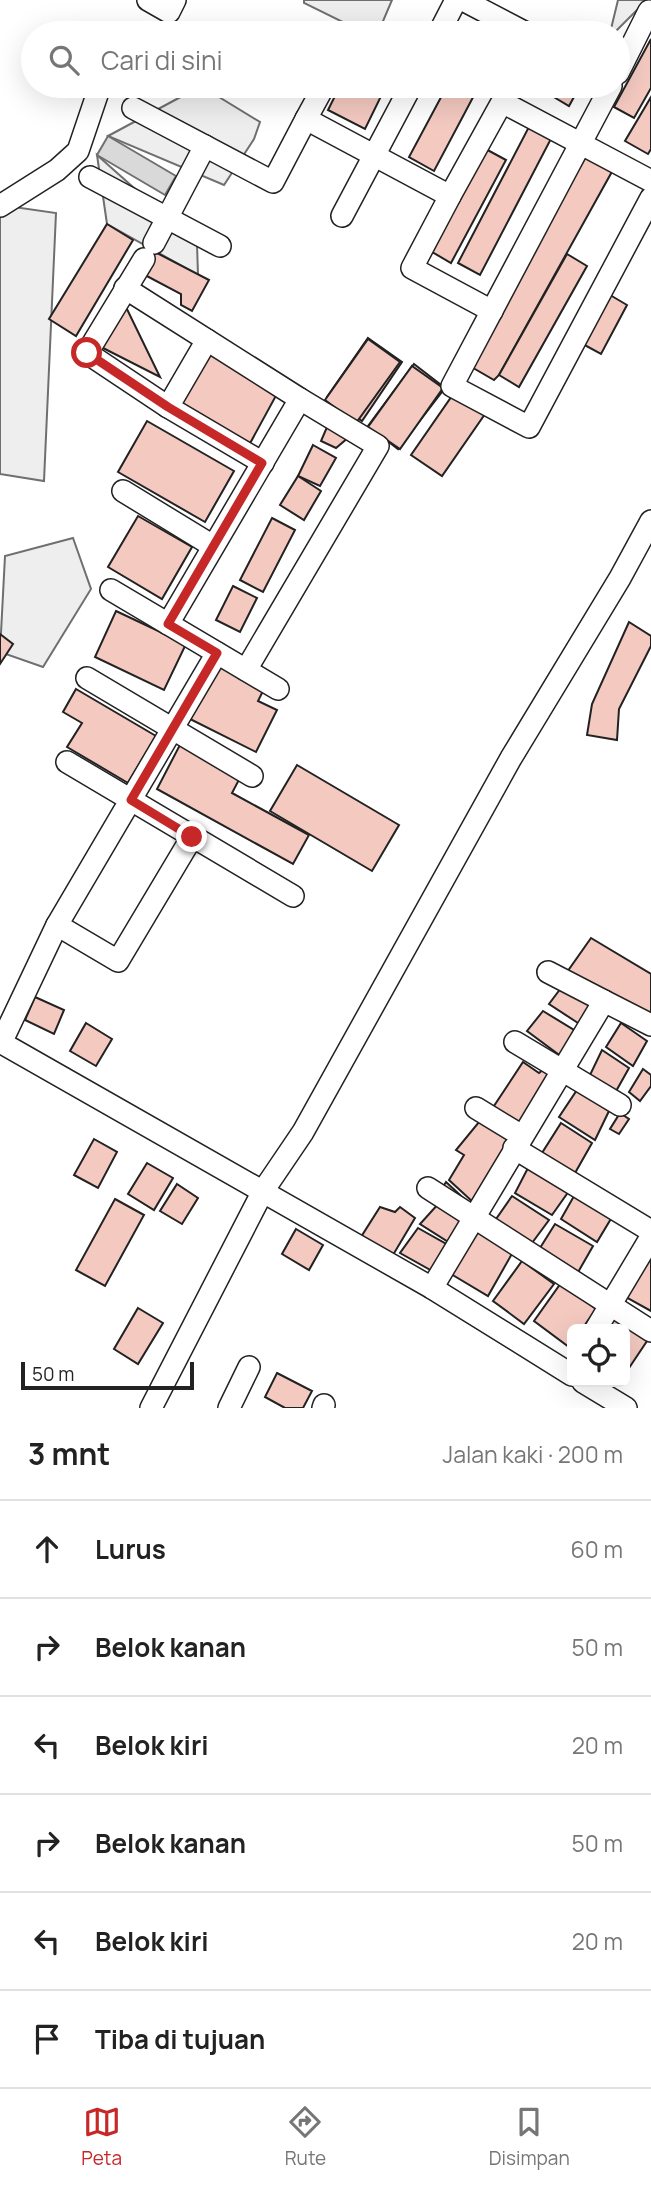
<!DOCTYPE html>
<html lang="id">
<head>
<meta charset="utf-8">
<style>
  :root { --surface:#fff; --page:#f2f2f2; --text:#222; --muted:#767676; --line:#e0e0e0; --accent:#c62828 }
  body { margin:0; font-family:Manrope,sans-serif; background:var(--page); color:var(--text) }
  .controls { position:absolute; right:21px; bottom:21px; display:grid; overflow:hidden; border-radius:10px; box-shadow:0 7px 28px #0002 }
  .controls button { width:63px; height:63px; display:grid; place-items:center; padding:0; border:0; border-bottom:2px solid var(--line); background:var(--surface); color:var(--text); font:35px sans-serif }
  .scale { position:absolute; left:21px; bottom:18px; width:173px; box-sizing:border-box; padding-left:7px; border:4px solid #222; border-top:0; font-size:19px; line-height:24px; white-space:nowrap; color:#222; -webkit-text-stroke:5px #fff; paint-order:stroke }
  .stop { position:absolute; width:21px; height:21px; margin:-16px; border:5px solid #c62828; border-radius:50%; background:#fff }
  .stop.end { background:#c62828; border-color:#fff; box-shadow:0 2px 7px #0008 }
  .list { margin:0; padding:0; list-style:none }
  h2 { display:flex; justify-content:space-between; align-items:center; height:91px; margin:0; padding:0 28px; font-size:30px }
  h2 small { font-size:23px; font-weight:400; color:var(--muted) }
  .list li { display:grid; grid-template-columns:46px 1fr auto; gap:21px; align-items:center; box-sizing:border-box; height:98px; padding:0 28px; border-top:2px solid var(--line) }
  .list b { display:block; font-size:26px; white-space:nowrap }
  .list em { font-size:23px; font-style:normal; color:var(--muted) }
  .icon { flex:none; width:38px; height:38px; fill:none; stroke:currentColor; stroke-width:2; stroke-linecap:round; stroke-linejoin:round }
  .map { position:relative; flex:none; width:651px; height:1408px; overflow:hidden }
  .search { position:absolute; background:var(--surface); box-shadow:0 7px 28px #0002; left:21px; right:21px; top:21px; height:77px; display:flex; align-items:center; gap:18px; box-sizing:border-box; padding:0 24px; border-radius:38px; color:var(--muted); font-size:26px }
  .sheet { height:679px; background:var(--surface) }
  nav { display:flex; justify-content:space-around; align-items:center; box-sizing:border-box; height:98px; border-top:2px solid var(--line); background:var(--surface); font-size:19px; color:var(--muted) }
  nav a { display:grid; justify-items:center; gap:4px }
  nav .on { color:var(--accent) }
  .map>svg:first-child { display:block }
  .green { fill:#eee; stroke:#6f6f6f; stroke-width:2 }
  .water { fill:#d9d9d9; stroke:#6f6f6f; stroke-width:2 }
  .building { fill:#f3c9c0; stroke:#222; stroke-width:2 }
  .lines { fill:none; stroke-linecap:round; stroke-linejoin:round }
  .minor-casing { stroke:#222; stroke-width:24 }
  .minor { stroke:#fff; stroke-width:21 }
  .route { stroke:#c62828; stroke-width:9 }
</style>
</head>
<body>
<div class="map">
<svg width="651" height="1408" viewBox="0 0 651 1408">
  <rect width="100%" height="100%" fill="#fff"/>
  <!-- green -->
  <g class="green">
    <path d="M304,0H392L378,33H365L304,3Z"/>
    <path d="M618,0H647L614,33H610Z"/>
    <path d="M201,86L260,122L254,139L224,185L108,136Z"/>
    <path d="M97,155L197,244L198,275L107,224Z"/>
    <path d="M0,205L56,213L44,481L0,474Z"/>
    <path d="M73,538L91,589L43,667L0,652L5,556Z"/>
  </g>
  <!-- water -->
  <path class="water" d="M108,136L176,176L165,195L97,155Z"/>
  <!-- building -->
  <g class="building">
    <path d="M651,39V88L634,118L614,107Z"/>
    <path d="M340,86H386L365,129L328,110Z"/>
    <path d="M447,86H479L434,171L409,157Z"/>
    <path d="M551,86H580L569,106L547,93Z"/>
    <path d="M651,97V149L648,154L625,141Z"/>
    <path d="M532,121L554,133L480,275L458,263Z"/>
    <path d="M482,147L506,160L451,263L427,249Z"/>
    <path d="M588,153L614,168L499,375L494,380L468,365Z"/>
    <path d="M107,224L133,240L76,336L49,319Z"/>
    <path d="M155,252L209,280L192,311L181,305V294L143,274Z"/>
    <path d="M567,254L587,266L519,387L499,375Z"/>
    <path d="M605,292L627,305L601,354L579,342Z"/>
    <path d="M124,303L160,377L101,347Z"/>
    <path d="M368,338L402,362L362,421L327,397Z"/>
    <path d="M368,339L400,362L356,423L325,400Z"/>
    <path d="M205,351L278,392L248,447L175,405Z"/>
    <path d="M414,364L445,388L398,449L368,426Z"/>
    <path d="M412,366L443,388L400,449L368,427Z"/>
    <path d="M454,393L485,414L442,476L411,455Z"/>
    <path d="M147,421L234,471L205,522L118,472Z"/>
    <path d="M327,427L349,437L336,448L321,441Z"/>
    <path d="M313,445L336,458L320,486L298,476Z"/>
    <path d="M298,476L321,491L304,520L280,505Z"/>
    <path d="M138,516L192,547L162,599L108,567Z"/>
    <path d="M272,518L295,530L263,592L240,580Z"/>
    <path d="M233,586L257,598L240,632L216,620Z"/>
    <path d="M116,611L186,644L164,690L95,657Z"/>
    <path d="M629,622L651,636V646L619,709L617,740L587,735L592,704Z"/>
    <path d="M0,634L13,644L0,664Z"/>
    <path d="M218,662L266,685L258,701L277,710L256,752L190,719Z"/>
    <path d="M76,689L156,736L128,783L67,747L82,723L63,712Z"/>
    <path d="M182,741L242,774L232,793L309,835L293,864L157,789Z"/>
    <path d="M297,765L399,825L372,871L270,811Z"/>
    <path d="M591,938L651,974V1025L565,975Z"/>
    <path d="M567,980L598,1001L581,1025L549,1004Z"/>
    <path d="M35,997L64,1010L54,1034L25,1020Z"/>
    <path d="M543,1011L574,1030L562,1057L527,1031Z"/>
    <path d="M86,1023L112,1039L96,1066L70,1051Z"/>
    <path d="M621,1023L647,1041L633,1066L606,1047Z"/>
    <path d="M602,1050L629,1068L615,1093L589,1077Z"/>
    <path d="M523,1062L539,1073L544,1069L552,1076L520,1126L492,1109Z"/>
    <path d="M643,1069L651,1075V1086L640,1101L629,1092Z"/>
    <path d="M577,1090L609,1111L595,1140L559,1117Z"/>
    <path d="M488,1111L517,1129L475,1204L449,1180L464,1155L456,1150Z"/>
    <path d="M620,1113L629,1119L619,1134L610,1129Z"/>
    <path d="M561,1123L592,1143L575,1173L542,1153Z"/>
    <path d="M94,1139L117,1152L98,1188L74,1175Z"/>
    <path d="M147,1163L173,1178L154,1210L128,1194Z"/>
    <path d="M529,1166L569,1191L552,1215L515,1193Z"/>
    <path d="M446,1182L472,1206L450,1243L420,1224L440,1202L436,1198Z"/>
    <path d="M177,1184L198,1198L182,1224L160,1211Z"/>
    <path d="M512,1196L549,1220L532,1243L494,1222Z"/>
    <path d="M574,1196L612,1217L597,1242L561,1219Z"/>
    <path d="M115,1199L144,1215L105,1286L76,1270Z"/>
    <path d="M380,1207L395,1212L400,1207L415,1218L393,1255L361,1237Z"/>
    <path d="M555,1224L593,1246L577,1274L540,1248Z"/>
    <path d="M418,1228L448,1245L434,1272L400,1253Z"/>
    <path d="M296,1229L323,1245L309,1270L282,1254Z"/>
    <path d="M476,1231L513,1252L488,1296L451,1274Z"/>
    <path d="M651,1250V1311L626,1297Z"/>
    <path d="M522,1261L554,1284L524,1324L493,1301Z"/>
    <path d="M561,1283L596,1309L582,1329H572V1343L569,1347L534,1321Z"/>
    <path d="M138,1308L163,1323L138,1364L114,1349Z"/>
    <path d="M614,1315L649,1338L625,1374V1329H604Z"/>
    <path d="M277,1373L312,1391L303,1408H285L265,1397Z"/>
  </g>
  <g class="lines">
    <defs>
      <g id="minor">
        <path d="M148,0L169,12L175,0"/>
        <path d="M463,0L526,33"/>
        <path d="M439,33L456,0"/>
        <path d="M618,73L649,11"/>
        <path d="M324,86L306,119L450,196L502,102L651,181"/>
        <path d="M611,86L452,386L529,427L651,198"/>
        <path d="M133,108L273,182L306,119"/>
        <path d="M90,177L220,246"/>
        <path d="M450,196L412,268L492,311"/>
        <path d="M0,206L57,170L78,151L100,86"/>
        <path d="M342,216L411,86"/>
        <path d="M154,243L205,146"/>
        <path d="M144,259L87,353L168,407L263,463"/>
        <path d="M125,288L300,399L378,446L246,670"/>
        <path d="M168,407L207,340"/>
        <path d="M123,491L213,546"/>
        <path d="M111,590L278,689"/>
        <path d="M168,624L300,399"/>
        <path d="M87,678L252,776"/>
        <path d="M67,762L293,896"/>
        <path d="M57,925L118,961L192,837"/>
        <path d="M548,972L604,1001"/>
        <path d="M0,1042L432,1288L572,1375"/>
        <path d="M515,1042L620,1105"/>
        <path d="M1,1043L57,925L217,653"/>
        <path d="M476,1108L522,1136"/>
        <path d="M514,1148L651,1231"/>
        <path d="M428,1188L651,1331"/>
        <path d="M432,1288L604,1001L651,1025"/>
        <path d="M596,1329L651,1237"/>
        <path d="M583,1382L626,1408"/>
        <path d="M151,1408L263,1191L303,1132L511,758L620,578L651,521"/>
        <path d="M229,1408L249,1367"/>
        <path d="M323,1408L324,1405"/>
      </g>
    </defs>
    <!-- minor casing -->
    <use href="#minor" class="minor-casing"/>
    <!-- minor -->
    <use href="#minor" class="minor"/>
  </g>
  <g class="lines">
    <!-- route -->
    <path class="route" d="M87,353L168,407L262,463L168,624L217,653L131,800L192,837"/>
  </g>
</svg>
<div class="controls">
<button><svg class="icon" aria-label="locate" viewBox="0 0 24 24"><circle cx="12" cy="12" r="6"/><path d="M12 2v4M12 18v4M2 12h4M18 12h4"/></svg></button>
</div>
<div class="scale">50 m</div>
<div class="stop" style="left:87px;top:353px"></div>
<div class="stop end" style="left:192px;top:837px"></div>
<div class="search"><svg class="icon" aria-label="search" viewBox="0 0 24 24"><circle cx="10" cy="10" r="6"/><path d="M15 15l6 6"/></svg>Cari di sini</div>
</div>
<section class="sheet">
<h2>3 mnt<small>Jalan kaki · 200 m</small></h2>
<ul class="list">
<li><svg class="icon" aria-label="ahead" viewBox="0 0 24 24"><path d="M12 20V5M6 11l6-6 6 6"/></svg><div><b>Lurus</b></div><em>60 m</em></li>
<li><svg class="icon" aria-label="right" viewBox="0 0 24 24"><path d="M7 20v-9h11M14 6l5 5-5 5"/></svg><div><b>Belok kanan</b></div><em>50 m</em></li>
<li><svg class="icon" aria-label="left" viewBox="0 0 24 24"><path d="M17 20v-9H6M10 6l-5 5 5 5"/></svg><div><b>Belok kiri</b></div><em>20 m</em></li>
<li><svg class="icon" aria-label="right" viewBox="0 0 24 24"><path d="M7 20v-9h11M14 6l5 5-5 5"/></svg><div><b>Belok kanan</b></div><em>50 m</em></li>
<li><svg class="icon" aria-label="left" viewBox="0 0 24 24"><path d="M17 20v-9H6M10 6l-5 5 5 5"/></svg><div><b>Belok kiri</b></div><em>20 m</em></li>
<li><svg class="icon" aria-label="arrive" viewBox="0 0 24 24"><path d="M6 21V4h12l-3 4 3 4H6"/></svg><div><b>Tiba di tujuan</b></div></li>
</ul>
</section>
<nav>
<a class="on"><svg class="icon" aria-label="map" viewBox="0 0 24 24"><path d="M3 6l6-2 6 2 6-2v14l-6 2-6-2-6 2zM9 4v14M15 6v14"/></svg>Peta</a>
<a><svg class="icon" aria-label="directions" viewBox="0 0 24 24"><path d="M12 3l9 9-9 9-9-9zM9 14v-3h6M13 9l2 2-2 2"/></svg>Rute</a>
<a><svg class="icon" aria-label="saved" viewBox="0 0 24 24"><path d="M7 4h10v16l-5-4-5 4z"/></svg>Disimpan</a>
</nav>
</body>
</html>
